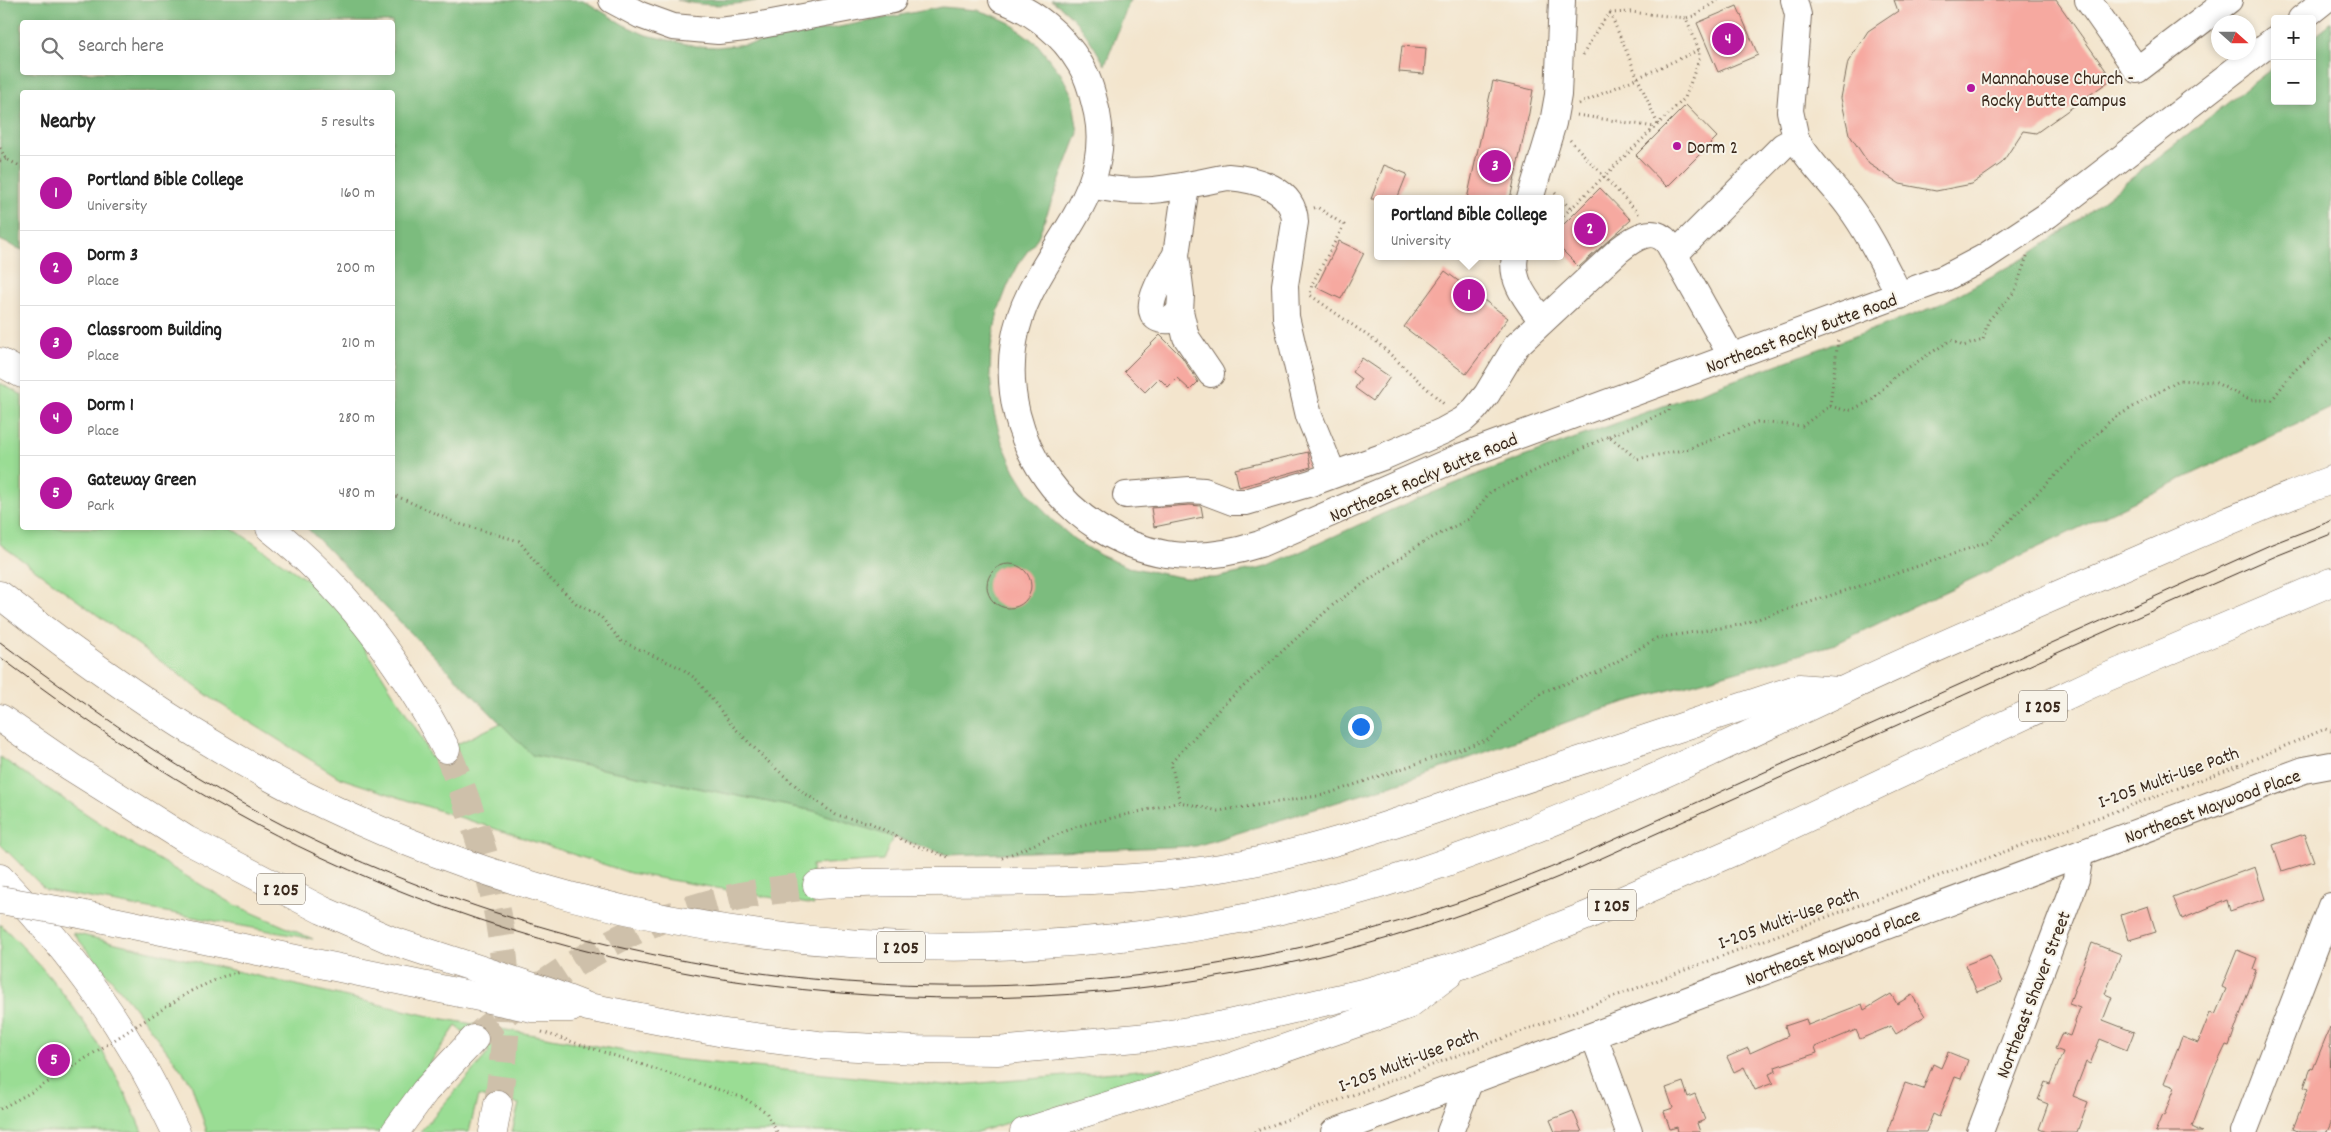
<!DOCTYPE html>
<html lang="en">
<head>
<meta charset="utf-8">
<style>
  :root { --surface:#fff; --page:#f6f6f6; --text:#222; --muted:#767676; --line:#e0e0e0; --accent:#b5179e }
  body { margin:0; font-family:Dekko,sans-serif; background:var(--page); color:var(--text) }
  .controls { position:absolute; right:15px; top:15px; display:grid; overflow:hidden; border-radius:5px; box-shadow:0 2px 8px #0003 }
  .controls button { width:45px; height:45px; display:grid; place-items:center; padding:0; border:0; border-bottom:1px solid var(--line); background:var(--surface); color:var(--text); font:25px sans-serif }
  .compass { position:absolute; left:2211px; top:15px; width:45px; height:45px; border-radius:50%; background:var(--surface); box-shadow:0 2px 8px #0003; rotate:111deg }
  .you { position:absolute; left:1360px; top:726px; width:18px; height:18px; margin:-12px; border:4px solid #fff; border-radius:50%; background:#1a73e8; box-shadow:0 0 0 8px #1a73e833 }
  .badge { display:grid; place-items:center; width:32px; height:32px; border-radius:50%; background:var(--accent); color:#fff; font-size:16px; font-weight:700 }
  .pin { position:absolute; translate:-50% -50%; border:2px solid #fff; box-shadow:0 1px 5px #0006 }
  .popup { position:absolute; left:1374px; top:195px; width:190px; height:65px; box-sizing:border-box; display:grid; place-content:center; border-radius:5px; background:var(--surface); filter:drop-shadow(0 1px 4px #0005); font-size:16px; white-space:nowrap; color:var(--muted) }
  .popup b { font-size:19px; color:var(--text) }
  .popup::after { content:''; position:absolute; left:50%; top:100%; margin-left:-10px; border:10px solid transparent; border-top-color:var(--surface) }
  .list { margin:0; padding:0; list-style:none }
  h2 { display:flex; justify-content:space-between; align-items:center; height:65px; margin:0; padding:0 20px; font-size:21px }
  h2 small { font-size:16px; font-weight:400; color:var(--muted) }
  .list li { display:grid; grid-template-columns:32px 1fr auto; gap:15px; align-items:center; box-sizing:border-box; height:75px; padding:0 20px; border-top:1px solid var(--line) }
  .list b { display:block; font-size:19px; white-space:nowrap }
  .list p { margin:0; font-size:16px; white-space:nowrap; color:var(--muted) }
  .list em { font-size:16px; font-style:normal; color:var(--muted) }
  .icon { flex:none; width:28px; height:28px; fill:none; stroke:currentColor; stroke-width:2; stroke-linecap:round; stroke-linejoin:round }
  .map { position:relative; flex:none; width:2331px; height:1132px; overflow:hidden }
  .search { position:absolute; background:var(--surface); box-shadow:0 2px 8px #0003; left:20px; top:20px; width:375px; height:55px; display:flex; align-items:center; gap:12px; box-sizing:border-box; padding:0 18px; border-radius:5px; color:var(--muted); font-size:19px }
  .panel { position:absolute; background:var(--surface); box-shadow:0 2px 8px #0003; left:20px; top:90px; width:375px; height:440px; border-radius:5px }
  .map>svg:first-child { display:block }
  .green { fill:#9add94; stroke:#6a8459 }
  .forest { fill:#7bbc7e; stroke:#5b734e; fill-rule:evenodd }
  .building { fill:#f6a9a0 }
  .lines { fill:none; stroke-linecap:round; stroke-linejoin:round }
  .highway-tunnel { stroke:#cec0aa; stroke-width:28; stroke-dasharray:28 14; stroke-linecap:butt }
  .minor-casing { stroke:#7b6b5b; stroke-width:28 }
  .highway-casing { stroke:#7b6b5b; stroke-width:29 }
  .path { stroke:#7b6b5b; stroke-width:3; stroke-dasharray:1 4; stroke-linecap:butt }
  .minor { stroke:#fff; stroke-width:26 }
  .highway { stroke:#fff; stroke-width:28 }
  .tram { stroke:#3b2a1e; stroke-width:1 }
  .highway-bridge-casing { stroke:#7b6b5b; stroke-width:29; stroke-linecap:butt }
  .path-bridge { stroke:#7b6b5b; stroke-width:3; stroke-dasharray:1 4; stroke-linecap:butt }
  .highway-bridge { stroke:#fff; stroke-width:28 }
  .poi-dot { fill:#b5179e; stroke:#f7f3e8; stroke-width:2 }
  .labels { text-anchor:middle; stroke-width:4; stroke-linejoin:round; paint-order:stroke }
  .shield { fill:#f7f3e8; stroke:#73665b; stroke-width:1 }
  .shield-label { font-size:18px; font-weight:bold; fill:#3b2a1e }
  .poi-label { font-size:19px; fill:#3b2a1e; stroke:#f7f3e8; text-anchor:start }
  .street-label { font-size:19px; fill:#3b2a1e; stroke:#f7f3e8 }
</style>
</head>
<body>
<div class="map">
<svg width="2331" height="1132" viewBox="0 0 2331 1132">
  <rect width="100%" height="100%" fill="#f7f3e8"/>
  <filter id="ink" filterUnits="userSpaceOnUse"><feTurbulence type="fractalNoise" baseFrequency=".02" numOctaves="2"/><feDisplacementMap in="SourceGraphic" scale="10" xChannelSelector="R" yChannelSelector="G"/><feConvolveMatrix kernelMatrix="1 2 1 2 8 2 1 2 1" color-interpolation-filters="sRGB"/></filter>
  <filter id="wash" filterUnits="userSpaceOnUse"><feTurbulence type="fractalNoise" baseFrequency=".0096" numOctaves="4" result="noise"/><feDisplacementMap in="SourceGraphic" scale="20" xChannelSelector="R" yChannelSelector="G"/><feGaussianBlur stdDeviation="1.12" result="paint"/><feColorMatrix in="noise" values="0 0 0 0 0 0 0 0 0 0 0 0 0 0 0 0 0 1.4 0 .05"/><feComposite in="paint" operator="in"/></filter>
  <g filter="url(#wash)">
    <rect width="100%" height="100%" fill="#f3e5cd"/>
    <!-- green -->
    <g class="green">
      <path d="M0,383L22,395V528H232L334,599L420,735L430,757L501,723L532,755L814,811L893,837L883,860L812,865L814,905L630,873L340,778L214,700L0,544Z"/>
      <path d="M0,757L132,844L235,905L313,939L46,890L0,844Z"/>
      <path d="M0,924C62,983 111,1053 142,1132H0Z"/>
      <path d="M73,933L433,1017L664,1058L945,1086L1163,1068L1159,1075L978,1132H512L519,1104L478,1096L469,1132H420L489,1052L456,1026L382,1132H207L191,1083L134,1007Z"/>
    </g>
    <!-- forest -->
    <g class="forest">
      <path d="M0,0H583L624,25L646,35L696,46L717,47L757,43L942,7L977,10L995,16L1010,23L1037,44L1061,74L1072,95L1078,133L1038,237L1021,260L1008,285L998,311L991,347L990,375L994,413L1002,442L1015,471L1030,495L1051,519L1074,539L1100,555L1128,567L1185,578H1215L1267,567L1391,510L1488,470L1937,306L2023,259L2069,227L2275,66V101H2312V37L2331,22V408L1835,644L1605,708L1415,778L1196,846L948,855L814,811L532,755L307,528H392V92H22V250L0,240ZM22,22H392V72H22Z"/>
      <path d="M677,0H760C732,6 705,7 677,0Z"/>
      <path d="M1051,0H1130L1105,65C1091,41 1076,15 1051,0Z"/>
    </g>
    <g id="blocks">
      <!-- building -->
      <g class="building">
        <path d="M1894,0H2056L2112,79L2036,133L2023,131L2002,163L1972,184L1936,191L1900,184L1869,164L1849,134L1841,98L1848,62L1868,31L1898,11Z"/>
        <path d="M1737,6L1758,55L1718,72L1697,23Z"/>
        <path d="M1402,46L1426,48L1424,74L1399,72Z"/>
        <path d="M1493,81L1533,90L1529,113L1510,199H1467Z"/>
        <path d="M1686,105L1717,137L1667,187L1636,155Z"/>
        <path d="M1384,165L1407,174L1397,199H1371Z"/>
        <path d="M1600,188L1631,220L1579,267L1560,248V228Z"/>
        <path d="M1339,241L1364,253L1341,299L1316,287Z"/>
        <path d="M1445,271L1508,318L1466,374L1404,327Z"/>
        <path d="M1160,335L1182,357L1198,382L1190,390L1177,378L1168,387L1159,378L1145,392L1124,371Z"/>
        <path d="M1362,358L1390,377L1373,401L1355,388L1361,379L1352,372Z"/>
        <path d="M1308,452L1311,467L1239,487L1235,469Z"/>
        <path d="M1190,505L1201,506L1203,517L1154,527L1151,508Z"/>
        <circle cx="1009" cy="586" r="22"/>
        <path d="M2304,834L2314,861L2282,871L2273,845Z"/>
        <path d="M2255,867L2265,899L2230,911L2227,900L2182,919L2173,897Z"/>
        <path d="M2148,906L2156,932L2129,940L2121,915Z"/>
        <path d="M2092,943L2121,954L2105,994L2112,997L2103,1020L2134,1032L2127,1050L2100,1039L2090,1064L2086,1062L2073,1096L2088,1102L2077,1132H2047L2039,1129L2048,1104L2038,1100L2045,1082L2050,1084L2063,1052L2055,1049L2062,1033L2070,1036L2080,1008L2069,1004Z"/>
        <path d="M2237,950L2257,958L2253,969L2256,970L2229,1046L2226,1045L2211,1076L2192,1127L2202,1132H2155L2162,1115L2164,1116L2175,1087L2164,1083L2182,1037L2198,1043L2210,1013L2215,1015L2226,989L2222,987Z"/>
        <path d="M1990,955L2002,982L1977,992L1965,965Z"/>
        <path d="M1891,994L1897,1004L1912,995L1925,1016L1896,1034L1891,1026L1860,1039L1856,1030L1815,1047L1817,1053L1775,1067L1776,1071L1769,1074L1773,1083L1755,1090L1744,1067L1734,1072L1727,1057L1748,1048L1750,1053L1788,1036L1785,1026L1806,1019L1808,1025L1862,1004L1864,1010Z"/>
        <path d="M2330,1027L2331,1123L2327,1132H2300L2293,1129L2308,1089L2304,1087L2311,1068L2313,1069Z"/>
        <path d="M1948,1052L1968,1060L1961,1079L1955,1077L1939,1117L1933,1114L1926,1132H1887L1905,1083L1923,1089L1933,1064L1941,1068Z"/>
        <path d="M1683,1082L1688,1097L1695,1094L1705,1120L1697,1123L1700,1132H1678L1677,1127L1670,1129L1664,1111L1673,1108L1666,1088Z"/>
        <path d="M1573,1111L1582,1132H1555L1550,1120Z"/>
      </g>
    </g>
  </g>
  <g filter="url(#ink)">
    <use href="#blocks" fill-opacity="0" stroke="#7b6b5b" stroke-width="1"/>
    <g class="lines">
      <!-- highway-tunnel -->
      <g class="highway-tunnel">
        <path d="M446,749C481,832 507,918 506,1008C506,1040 502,1072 498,1104"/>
        <path d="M474,1039C547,976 628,923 723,900C754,892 786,889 817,885"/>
      </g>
      <defs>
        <g id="minor">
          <path d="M612,0L640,15L673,27L718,31L745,28L893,0"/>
          <path d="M1002,0C1034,11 1063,35 1080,64C1089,79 1093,96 1097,113C1116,204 1027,257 1014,342C998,441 1067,537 1166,554C1198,559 1229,554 1260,544L1460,457L1945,278L1983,258L2048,215L2275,39"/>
          <path d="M2088,0L2137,70L2229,0"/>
          <path d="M2301,19L2325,0"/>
          <path d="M1796,139C1810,164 1831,182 1848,205C1869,233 1884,265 1900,296"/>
          <path d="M1091,185C1141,198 1179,186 1228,177C1255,179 1294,188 1295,222L1285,285L1286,317L1309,416L1333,474"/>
          <path d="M1186,186L1176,255L1181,295L1180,311L1186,337L1211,374"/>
          <path d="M1530,199L1553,123L1558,95L1562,0"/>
          <path d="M1675,254L1783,146L1796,139L1790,111L1798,15L1794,0"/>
          <path d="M1176,255C1167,268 1129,324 1171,320L1180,311"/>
          <path d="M1515,256C1510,282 1528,301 1542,321"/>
          <path d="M1126,495L1190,490L1204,491L1233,502H1246L1311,483L1385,456L1443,431L1463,420L1475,409L1487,394L1516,346L1619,250C1634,238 1653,225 1668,243L1732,357"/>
          <path d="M1594,1036L1629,1132"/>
          <path d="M1334,1132L2304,770L2331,765"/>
          <path d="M1450,1132L1469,1083"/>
          <path d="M1980,1132L2076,879L2080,854"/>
          <path d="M2244,1132L2331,906"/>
        </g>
        <g id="highway">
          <path d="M0,362L22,374"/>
          <path d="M270,528C346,588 402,664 446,749"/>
          <path d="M0,595C95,670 196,740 304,795C648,967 1053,993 1418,872C1565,823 1705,755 1846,689C1929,650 2014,614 2099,577C2176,544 2252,509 2331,480"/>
          <path d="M0,718L71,767L187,840L322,910L393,941L549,992L588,1007L724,1033L818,1045L916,1050L997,1051L1158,1036L1224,1025L1367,992L1461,965L1586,916L1760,840L2091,684L2331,582"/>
          <path d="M0,878C49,929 95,985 131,1047C148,1074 162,1103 176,1132"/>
          <path d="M817,885C947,877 1078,889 1207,870C1307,856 1401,821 1495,789C1596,755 1698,722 1799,688L1839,691"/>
          <path d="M80,914L532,1008H571"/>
          <path d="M395,1132L425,1091L474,1039"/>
          <path d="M493,1132L498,1104"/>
          <path d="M1024,1132L1237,1065L1408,1005L1449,974"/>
        </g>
      </defs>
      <!-- minor casing -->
      <use href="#minor" class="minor-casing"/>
      <!-- highway casing -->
      <use href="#highway" class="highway-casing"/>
      <!-- path -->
      <g class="path">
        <path d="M1610,13L1658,125"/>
        <path d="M1583,55L1598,28L1610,13L1630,12L1686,18"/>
        <path d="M1579,104L1699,50"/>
        <path d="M1577,115L1655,127"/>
        <path d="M1570,140L1639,214"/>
        <path d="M0,148L6,159L22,167"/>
        <path d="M0,161L6,159"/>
        <path d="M1555,193L1571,209"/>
        <path d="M1314,208L1317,207L1344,225L1312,284L1310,295L1378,343L1446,406"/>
        <path d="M1560,219L1685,98L1699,59V50L1686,18L1694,16L1718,0"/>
        <path d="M2027,256L2015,291L1988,321L1983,340L1963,346L1951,340L1895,376L1871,401L1848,411L1830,406L1802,426L1757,422L1688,449L1637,459L1609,436L1490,492L1469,519L1420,544L1333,605L1223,705L1171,763L1180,802L1218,811L1324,795L1489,739L1542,692L1601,671L1657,638L1739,625L1866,584L1988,542L2111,420L2179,380L2214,382L2250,400H2272L2294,371L2331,339"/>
        <path d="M1830,406L1838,340"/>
        <path d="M1609,436L1669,411L1670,402"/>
        <path d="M392,494L456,523L519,541L543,572L577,604L601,617L621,641L683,669L697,680L730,723L765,759L803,792L836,815L871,823L906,842L951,858"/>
        <path d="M1002,858L1078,826L1180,802"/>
        <path d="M191,991L224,976L242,972"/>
        <path d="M542,1032L744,1098L766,1112L777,1132"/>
        <path d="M0,1109L39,1088"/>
        <path d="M1254,1132L1786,932L2233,768L2325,729L2331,731"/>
      </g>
      <!-- minor -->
      <use href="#minor" class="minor"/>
      <!-- highway -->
      <use href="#highway" class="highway"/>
      <!-- tram -->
      <g class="tram">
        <path d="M0,642C105,720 207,791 326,846C723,1030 1167,1031 1569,860L2272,544L2331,521"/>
        <path d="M0,657C101,733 205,803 319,856C645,1008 1021,1039 1367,944C1437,925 1506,899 1573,871L2086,640L2276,556L2331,534"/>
      </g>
      <defs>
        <path id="highway-bridge" d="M0,900L80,914"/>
      </defs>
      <!-- highway-bridge casing -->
      <use href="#highway-bridge" class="highway-bridge-casing"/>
      <!-- path-bridge -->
      <path class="path-bridge" d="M39,1088L191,991"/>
      <!-- highway-bridge -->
      <use href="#highway-bridge" class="highway-bridge"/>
    </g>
  </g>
  <!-- markers -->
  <g class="poi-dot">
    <circle cx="1971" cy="88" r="5"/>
    <circle cx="1677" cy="146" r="5"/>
  </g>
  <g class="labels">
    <!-- shield labels -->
    <g class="shield">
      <rect x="2019" y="690.5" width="48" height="31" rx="4"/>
      <rect x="257" y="873.5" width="48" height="31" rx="4"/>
      <rect x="1588" y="889.5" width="48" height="31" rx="4"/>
      <rect x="877" y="931.5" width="48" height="31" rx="4"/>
    </g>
    <g class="shield-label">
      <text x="2043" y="712">I 205</text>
      <text x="281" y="895">I 205</text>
      <text x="1612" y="911">I 205</text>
      <text x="901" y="953">I 205</text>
    </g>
    <!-- poi labels -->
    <g class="poi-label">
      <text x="1981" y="84">Mannahouse Church -<tspan x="1981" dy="22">Rocky Butte Campus</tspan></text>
      <text x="1687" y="153">Dorm 2</text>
    </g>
    <!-- street labels -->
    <g class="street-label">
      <text transform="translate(1801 332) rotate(-20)" y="7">Northeast Rocky Butte Road</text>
      <text transform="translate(1423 476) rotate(-23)" y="7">Northeast Rocky Butte Road</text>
      <text transform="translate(2168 776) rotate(-20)" y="7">I-205 Multi-Use Path</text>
      <text transform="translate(2212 805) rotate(-20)" y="7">Northeast Maywood Place</text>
      <text transform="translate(1788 917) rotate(-20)" y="7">I-205 Multi-Use Path</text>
      <text transform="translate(1832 946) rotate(-21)" y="7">Northeast Maywood Place</text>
      <text transform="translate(2032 994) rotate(-69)" y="7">Northeast Shaver Street</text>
      <text transform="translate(1408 1059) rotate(-21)" y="7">I-205 Multi-Use Path</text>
    </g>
  </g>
</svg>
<div class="controls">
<button>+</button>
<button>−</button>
</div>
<svg class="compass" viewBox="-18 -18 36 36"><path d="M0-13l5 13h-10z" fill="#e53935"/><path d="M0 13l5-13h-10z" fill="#767676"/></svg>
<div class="you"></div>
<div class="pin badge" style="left:1469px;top:295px">1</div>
<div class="popup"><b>Portland Bible College</b>University</div>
<div class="pin badge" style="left:1590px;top:229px">2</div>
<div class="pin badge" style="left:1495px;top:166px">3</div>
<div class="pin badge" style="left:1728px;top:39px">4</div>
<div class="pin badge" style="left:54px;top:1060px">5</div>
<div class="search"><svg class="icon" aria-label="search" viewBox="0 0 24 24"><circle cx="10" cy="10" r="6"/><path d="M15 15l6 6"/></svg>Search here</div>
<section class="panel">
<h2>Nearby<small>5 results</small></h2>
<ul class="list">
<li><span class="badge">1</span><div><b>Portland Bible College</b><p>University</p></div><em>160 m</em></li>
<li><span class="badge">2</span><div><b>Dorm 3</b><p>Place</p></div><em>200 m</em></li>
<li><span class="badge">3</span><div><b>Classroom Building</b><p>Place</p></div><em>210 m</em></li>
<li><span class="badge">4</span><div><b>Dorm 1</b><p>Place</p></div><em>280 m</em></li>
<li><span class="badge">5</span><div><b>Gateway Green</b><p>Park</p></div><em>480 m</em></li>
</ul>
</section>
</div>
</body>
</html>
